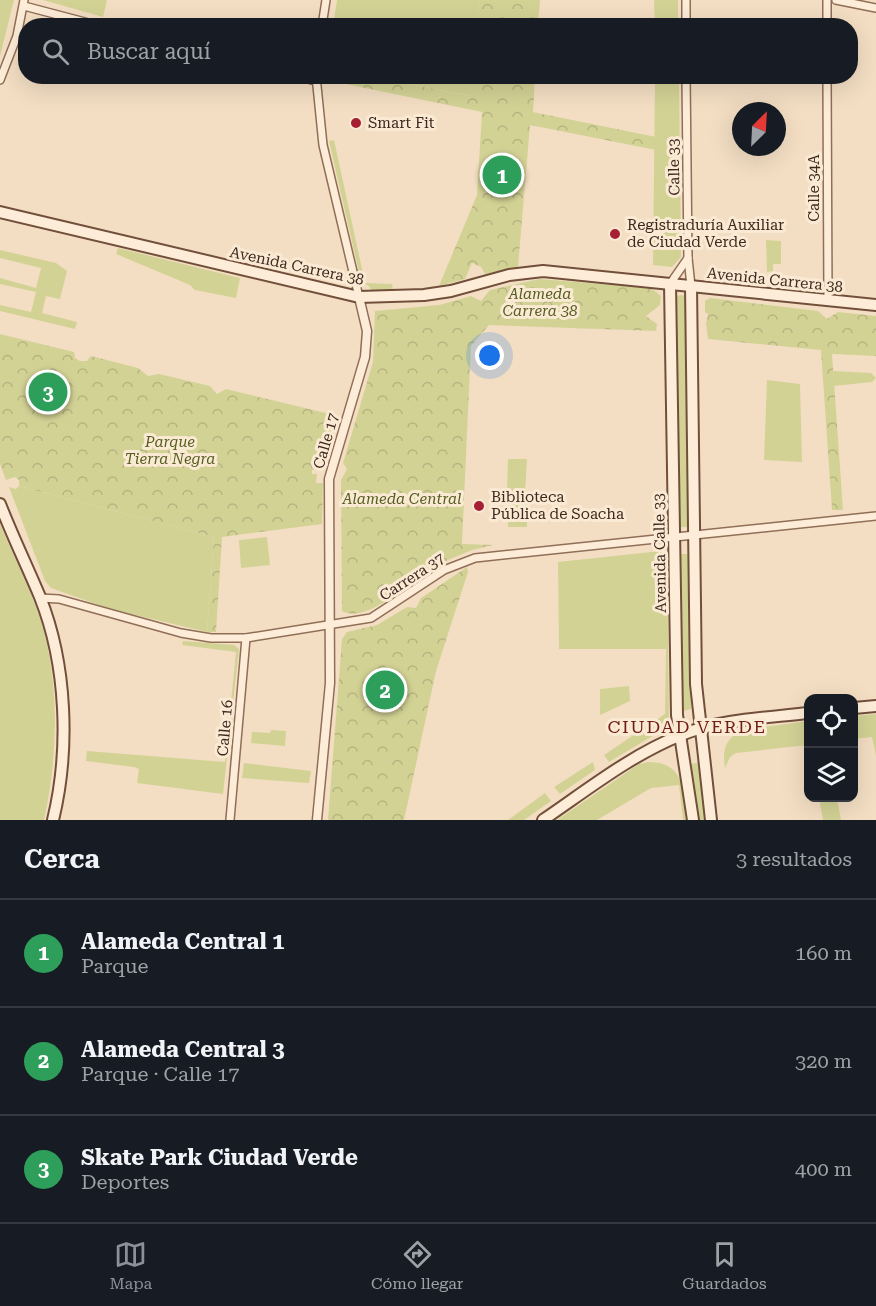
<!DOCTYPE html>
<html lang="es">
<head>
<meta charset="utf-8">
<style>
  :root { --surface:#171b24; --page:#242831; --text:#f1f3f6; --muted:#9ea1a6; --line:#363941; --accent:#8c9099 }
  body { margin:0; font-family:"Roboto Serif",serif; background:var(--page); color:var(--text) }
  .controls { position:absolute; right:18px; bottom:18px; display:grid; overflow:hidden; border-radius:12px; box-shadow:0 6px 24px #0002 }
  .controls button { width:54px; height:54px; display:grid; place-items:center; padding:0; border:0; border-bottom:2px solid var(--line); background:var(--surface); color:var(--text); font:30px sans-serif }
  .compass { position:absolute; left:732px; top:102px; width:54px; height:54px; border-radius:50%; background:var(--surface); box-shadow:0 6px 24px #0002; rotate:24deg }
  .you { position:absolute; left:490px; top:356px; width:21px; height:21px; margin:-15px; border:4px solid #fff; border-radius:50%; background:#1a73e8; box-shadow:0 0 0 9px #1a73e833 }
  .badge { display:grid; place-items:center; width:39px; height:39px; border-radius:50%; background:var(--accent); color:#fff; font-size:20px; font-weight:700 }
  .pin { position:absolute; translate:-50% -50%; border:3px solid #fff; box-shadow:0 2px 6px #0006 }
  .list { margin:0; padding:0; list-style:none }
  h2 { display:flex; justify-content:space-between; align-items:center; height:78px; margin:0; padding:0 24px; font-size:26px }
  h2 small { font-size:20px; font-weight:400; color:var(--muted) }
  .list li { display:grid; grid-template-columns:39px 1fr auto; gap:18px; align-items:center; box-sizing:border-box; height:108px; padding:0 24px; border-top:2px solid var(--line) }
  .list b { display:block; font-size:22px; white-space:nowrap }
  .list p { margin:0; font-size:20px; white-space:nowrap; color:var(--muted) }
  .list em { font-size:20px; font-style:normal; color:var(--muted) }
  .icon { flex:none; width:33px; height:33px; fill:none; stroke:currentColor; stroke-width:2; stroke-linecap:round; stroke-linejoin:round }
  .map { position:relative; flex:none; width:876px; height:820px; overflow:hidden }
  .search { position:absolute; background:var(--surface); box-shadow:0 6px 24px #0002; left:18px; right:18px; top:18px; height:66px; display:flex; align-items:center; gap:15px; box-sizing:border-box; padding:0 21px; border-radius:24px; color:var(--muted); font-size:22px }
  .sheet { height:402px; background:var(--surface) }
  nav { display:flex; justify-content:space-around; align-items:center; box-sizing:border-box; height:84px; border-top:2px solid var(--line); background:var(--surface); font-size:16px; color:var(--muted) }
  nav a { display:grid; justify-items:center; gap:3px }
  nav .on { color:var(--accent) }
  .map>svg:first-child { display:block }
  .grass { fill:#d3d295 }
  .forest { fill:url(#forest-crowns) }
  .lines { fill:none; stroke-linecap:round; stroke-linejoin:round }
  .minor-casing { stroke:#906e57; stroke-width:10 }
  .tertiary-casing { stroke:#906e57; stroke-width:11 }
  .secondary-casing { stroke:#724f3a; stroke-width:14 }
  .minor { stroke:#fdedd8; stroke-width:7 }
  .tertiary { stroke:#fdedd8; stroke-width:8 }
  .secondary { stroke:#fdedd8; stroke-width:10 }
  .poi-dot { fill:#a71f33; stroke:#faead4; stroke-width:2 }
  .labels { text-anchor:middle; stroke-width:6; stroke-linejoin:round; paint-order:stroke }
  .poi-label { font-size:15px; fill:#3f291d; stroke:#faead4; text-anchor:start }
  .street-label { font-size:15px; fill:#3f291d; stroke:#faead4 }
  .park-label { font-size:15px; font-style:italic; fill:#565e21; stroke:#faead4 }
  .quarter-label { font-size:18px; letter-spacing:1.5px; fill:#711d17; stroke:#faead4 }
</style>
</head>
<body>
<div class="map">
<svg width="876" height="820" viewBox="0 0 876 820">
  <defs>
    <pattern id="forest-crowns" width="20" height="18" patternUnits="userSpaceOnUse" patternTransform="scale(1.5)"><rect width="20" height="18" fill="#d3d295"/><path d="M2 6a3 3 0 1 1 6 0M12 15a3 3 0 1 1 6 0" fill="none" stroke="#b6b480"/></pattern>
  </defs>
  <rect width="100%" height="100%" fill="#f3dec3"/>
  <!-- grass -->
  <g class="grass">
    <path d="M0,0H14L0,56Z"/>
    <path d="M43,0H107L103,17Z"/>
    <path d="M337,0H479L477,25L333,26Z"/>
    <path d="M654,0H678V25H655Z"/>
    <path d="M374,77H472L470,96Z"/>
    <path d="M655,77H679L681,257L672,267L653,265Z"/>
    <path d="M334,140L365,283L392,284L393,291H371L370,287L361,281L329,141Z"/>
    <path d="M766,240L781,241V264H773V271L767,272Z"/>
    <path d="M118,248L240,278L236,298L195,290L190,285L116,254Z"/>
    <path d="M0,250L56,263L67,271L60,299L46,296L42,313L77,322L75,329L0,311V305L31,312L36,292L0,284V278L36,288L41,268L0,258Z"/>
    <path d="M681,295L687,296L691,527H679L676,296Z"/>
    <path d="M833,371L871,373L876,378L872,382L834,386Z"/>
    <path d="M767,380L800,384L802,462L764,460Z"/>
    <path d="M508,459H527L525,492L507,491Z"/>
    <path d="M19,486L214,537L207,632L110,609L51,588L45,581L9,487L16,489Z"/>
    <rect x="508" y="495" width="19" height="32"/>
    <path d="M0,524C13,556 30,588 41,621C60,683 58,758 44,820H0Z"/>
    <path d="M267,537L270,565L241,568L239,540Z"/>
    <path d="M661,551L667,557L669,716L661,731L609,762L604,755L665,714L666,649H559L558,562Z"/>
    <path d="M681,554H690L691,709L683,711Z"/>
    <path d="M183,641L234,645L239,649L223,794L137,783L139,769L134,767L86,761L87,751L225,762L236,652L182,645Z"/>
    <path d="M629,686L630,701L600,715V689Z"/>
    <path d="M876,714V756L872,737L854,739V716Z"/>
    <path d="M808,721V745L736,753L730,757L725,768C722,750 725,739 742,730Z"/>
    <path d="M271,730L286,731L285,746L251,743L252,732L270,733Z"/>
    <path d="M593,762L595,770L560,794L554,787Z"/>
    <path d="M649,762C685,762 684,792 686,820H683L679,785L651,788L597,820H557L639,764Z"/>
    <path d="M701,762L706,820H697L691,764Z"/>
    <path d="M244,763L311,771L309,783L242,778Z"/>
    <path d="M545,793L551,801L524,820H508Z"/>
    <path d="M819,798H837L841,820H823Z"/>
  </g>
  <!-- forest -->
  <g class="forest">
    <path d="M479,0H540L538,25H477Z"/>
    <path d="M326,77H374L469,96L472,77H535L533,112L656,137V150L530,125L518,267L485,274L481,267L472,263L465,279L439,286L477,195L482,112L326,80Z"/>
    <path d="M539,279L651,288L661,296L660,305L646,316L657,324L656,331L489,325L471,346L462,544L493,545L472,550L441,563L410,584L400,583L395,596C380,604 359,620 342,611L341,480L347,469L343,463L373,362L375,311L439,305L471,296L481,301L490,290Z"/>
    <path d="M710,298L818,311L827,319L838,312L876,316V356L832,354L843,510H832L821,350L708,339L706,324L708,314L705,312V301Z"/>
    <path d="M0,334L74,352L75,358L80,361H87L91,356L138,368L148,376L159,374L210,386L217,394L226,389L338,416L328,454H319L317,469L312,470V474H317L316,483H323L322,524L222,537L216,632H207L214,537L19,486V480L15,477L6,480L0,464Z"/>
    <path d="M467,567L468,572L436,671L404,820H328L342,639L347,632L377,625L407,607L416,608L421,598Z"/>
  </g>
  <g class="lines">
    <defs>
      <g id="minor">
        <path d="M686,0V26"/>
        <path d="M827,0V26"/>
        <path d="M836,0L876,8"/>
        <path d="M24,6L100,26"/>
        <path d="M322,26L326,0"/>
        <path d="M298,76L315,81"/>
        <path d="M316,76L323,145L359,297"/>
        <path d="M686,76L688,258L691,286"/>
        <path d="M827,76L828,300"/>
        <path d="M0,80L17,36L24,0"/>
        <path d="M670,284L688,258"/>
        <path d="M40,598L59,599L181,633L211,638H246L371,618L444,570L475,558L876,516"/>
        <path d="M230,820L246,638"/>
      </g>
      <path id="tertiary" d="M317,820L330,683L329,479L365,357L367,331L359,297"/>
      <g id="secondary">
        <path d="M0,212L359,297L424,295L451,291L509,275L543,271L876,305"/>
        <path d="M670,284L677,715L693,820"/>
        <path d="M691,286L696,684L711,820"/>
        <path d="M0,504C12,535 27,566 40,597C67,665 70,750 53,820"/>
        <path d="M854,708L876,706"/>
        <path d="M543,820C587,790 631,755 681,735C721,719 766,718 808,713"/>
      </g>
    </defs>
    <!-- minor casing -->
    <use href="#minor" class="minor-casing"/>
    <!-- tertiary casing -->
    <use href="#tertiary" class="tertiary-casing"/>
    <!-- secondary casing -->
    <use href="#secondary" class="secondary-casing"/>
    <!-- minor -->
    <use href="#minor" class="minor"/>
    <!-- tertiary -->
    <use href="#tertiary" class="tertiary"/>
    <!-- secondary -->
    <use href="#secondary" class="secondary"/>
  </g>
  <!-- markers -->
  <g class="poi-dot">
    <circle cx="356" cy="123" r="6"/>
    <circle cx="615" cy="234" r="6"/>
    <circle cx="479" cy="506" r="6"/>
  </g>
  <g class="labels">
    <!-- poi labels -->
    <g class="poi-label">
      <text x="368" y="128">Smart Fit</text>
      <text x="627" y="230">Registraduría Auxiliar<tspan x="627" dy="17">de Ciudad Verde</tspan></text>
      <text x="491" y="502">Biblioteca<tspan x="491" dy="17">Pública de Soacha</tspan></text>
    </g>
    <!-- street labels -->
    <g class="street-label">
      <text transform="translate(674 167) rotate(-91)" y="5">Calle 33</text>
      <text transform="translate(814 188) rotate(-90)" y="5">Calle 34A</text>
      <text transform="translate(297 266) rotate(12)" y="5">Avenida Carrera 38</text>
      <text transform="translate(775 280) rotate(6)" y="5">Avenida Carrera 38</text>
      <text transform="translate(326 441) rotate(-74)" y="5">Calle 17</text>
      <text transform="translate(660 553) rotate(-91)" y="5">Avenida Calle 33</text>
      <text transform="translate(412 577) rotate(-33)" y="5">Carrera 37</text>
      <text transform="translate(225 728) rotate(-85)" y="5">Calle 16</text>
    </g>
    <!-- park labels -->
    <g class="park-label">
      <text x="540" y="299">Alameda<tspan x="540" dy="17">Carrera 38</tspan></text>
      <text x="170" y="447">Parque<tspan x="170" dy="17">Tierra Negra</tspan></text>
      <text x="402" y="504">Alameda Central</text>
    </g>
    <!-- quarter labels -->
    <g class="quarter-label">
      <text x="687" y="733">CIUDAD VERDE</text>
    </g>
  </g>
</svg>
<div class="controls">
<button><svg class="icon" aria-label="locate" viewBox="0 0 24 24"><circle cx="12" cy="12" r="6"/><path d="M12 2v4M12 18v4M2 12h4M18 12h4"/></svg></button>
<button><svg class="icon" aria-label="layers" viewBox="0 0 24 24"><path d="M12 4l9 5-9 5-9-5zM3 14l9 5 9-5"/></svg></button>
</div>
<svg class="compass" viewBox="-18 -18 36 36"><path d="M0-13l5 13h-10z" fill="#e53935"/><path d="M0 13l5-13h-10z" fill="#9ea1a6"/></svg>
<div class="you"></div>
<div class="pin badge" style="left:502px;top:175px;background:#2e9e5b">1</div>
<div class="pin badge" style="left:385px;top:690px;background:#2e9e5b">2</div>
<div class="pin badge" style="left:48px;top:392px;background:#2e9e5b">3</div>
<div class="search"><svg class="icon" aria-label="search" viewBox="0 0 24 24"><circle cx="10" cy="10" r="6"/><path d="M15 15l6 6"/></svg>Buscar aquí</div>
</div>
<section class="sheet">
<h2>Cerca<small>3 resultados</small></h2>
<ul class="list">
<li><span class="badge" style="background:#2e9e5b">1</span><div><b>Alameda Central 1</b><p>Parque</p></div><em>160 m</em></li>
<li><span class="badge" style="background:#2e9e5b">2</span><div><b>Alameda Central 3</b><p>Parque · Calle 17</p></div><em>320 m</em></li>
<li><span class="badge" style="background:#2e9e5b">3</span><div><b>Skate Park Ciudad Verde</b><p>Deportes</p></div><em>400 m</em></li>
</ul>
</section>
<nav>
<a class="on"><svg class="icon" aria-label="map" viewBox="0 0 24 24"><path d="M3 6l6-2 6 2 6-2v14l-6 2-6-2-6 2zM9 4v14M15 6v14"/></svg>Mapa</a>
<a><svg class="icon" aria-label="directions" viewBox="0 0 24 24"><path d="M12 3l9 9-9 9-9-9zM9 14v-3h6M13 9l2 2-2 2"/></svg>Cómo llegar</a>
<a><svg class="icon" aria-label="saved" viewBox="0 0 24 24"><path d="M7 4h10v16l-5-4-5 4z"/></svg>Guardados</a>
</nav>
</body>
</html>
